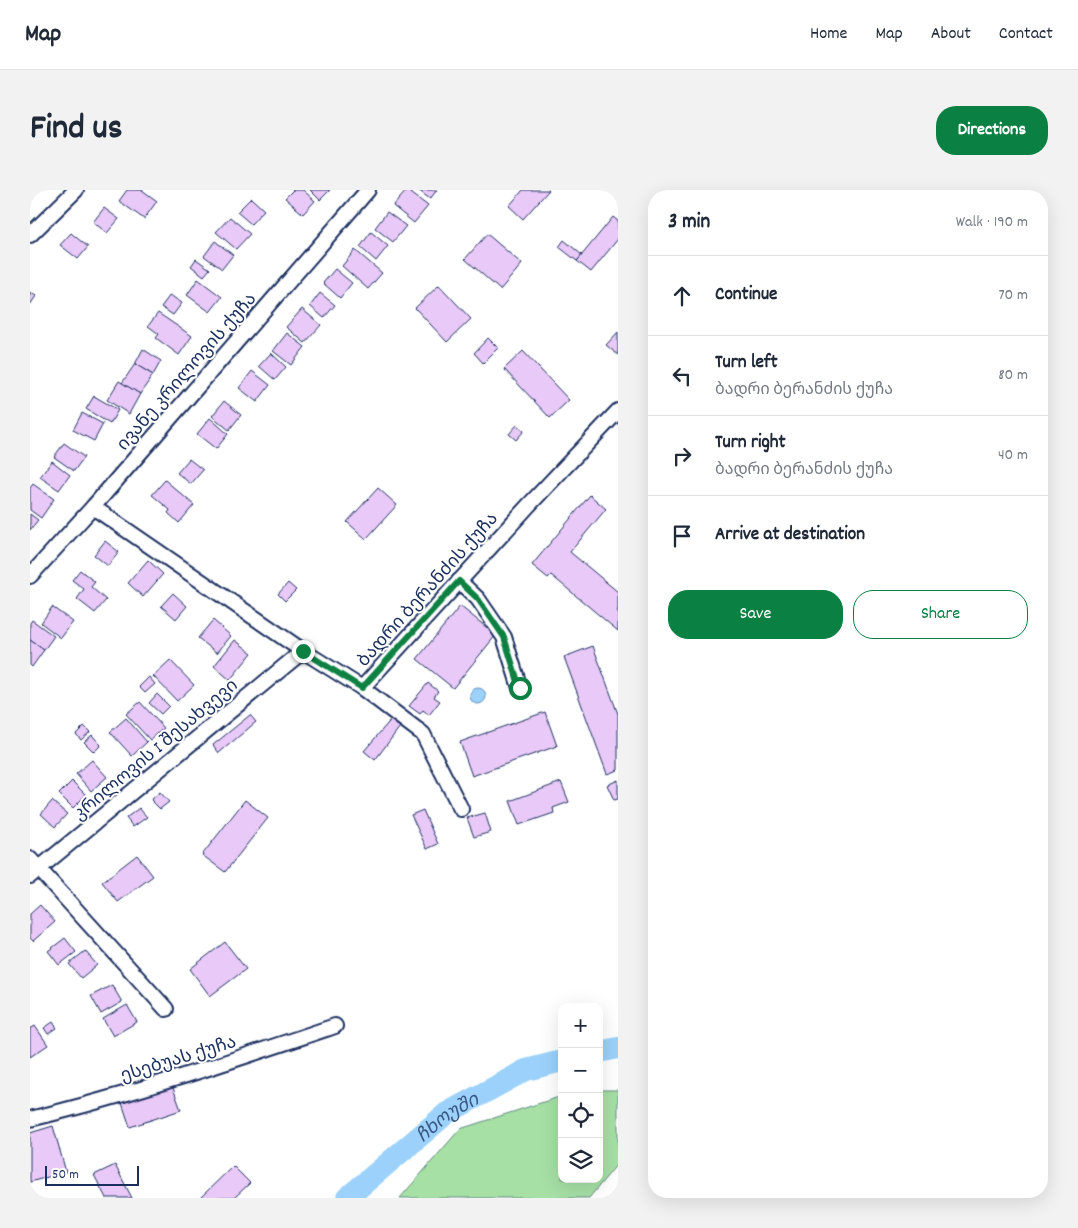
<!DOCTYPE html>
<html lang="en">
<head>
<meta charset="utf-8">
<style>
  :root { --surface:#fff; --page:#f2f2f3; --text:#1f2937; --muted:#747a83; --line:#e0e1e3; --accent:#0b8043 }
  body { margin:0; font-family:Dekko,"Noto Sans Georgian",sans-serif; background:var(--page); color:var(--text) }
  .controls { position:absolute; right:15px; bottom:15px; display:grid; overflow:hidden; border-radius:10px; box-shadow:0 5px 20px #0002 }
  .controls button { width:45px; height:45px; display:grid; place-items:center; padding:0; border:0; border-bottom:1px solid var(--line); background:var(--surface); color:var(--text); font:25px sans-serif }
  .scale { position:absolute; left:15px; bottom:12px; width:94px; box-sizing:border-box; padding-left:5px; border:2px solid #1b2f5e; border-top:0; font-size:14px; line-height:18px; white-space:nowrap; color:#1b2f5e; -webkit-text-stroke:4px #fff; paint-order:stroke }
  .stop { position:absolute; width:15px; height:15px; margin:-11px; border:4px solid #0b8043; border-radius:50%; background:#fff }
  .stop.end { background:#0b8043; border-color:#fff; box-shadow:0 1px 5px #0008 }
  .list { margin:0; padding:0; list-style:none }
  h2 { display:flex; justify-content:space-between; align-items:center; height:65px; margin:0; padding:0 20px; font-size:21px }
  h2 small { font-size:16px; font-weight:400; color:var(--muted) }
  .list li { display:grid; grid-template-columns:32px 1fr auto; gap:15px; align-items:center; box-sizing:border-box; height:80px; padding:0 20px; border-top:1px solid var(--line) }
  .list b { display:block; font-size:19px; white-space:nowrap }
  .list p { margin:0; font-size:16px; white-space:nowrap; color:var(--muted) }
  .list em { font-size:16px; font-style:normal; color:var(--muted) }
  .actions { display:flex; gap:10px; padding:15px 20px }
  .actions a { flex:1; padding:11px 0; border:1px solid var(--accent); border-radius:20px; text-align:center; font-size:18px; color:var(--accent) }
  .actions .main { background:var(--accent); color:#fff }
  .icon { flex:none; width:28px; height:28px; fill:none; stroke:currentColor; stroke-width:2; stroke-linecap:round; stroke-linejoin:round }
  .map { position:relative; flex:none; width:588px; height:1008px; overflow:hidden; border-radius:20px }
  header { display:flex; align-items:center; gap:30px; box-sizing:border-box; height:70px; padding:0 25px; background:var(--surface); border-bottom:1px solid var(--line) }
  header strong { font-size:24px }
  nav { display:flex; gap:28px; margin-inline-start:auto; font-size:18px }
  .intro { display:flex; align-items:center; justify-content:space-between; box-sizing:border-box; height:120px; padding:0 30px }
  h1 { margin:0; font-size:35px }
  .button { padding:12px 22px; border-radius:20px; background:var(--accent); color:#fff; font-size:18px; font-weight:700 }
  main { display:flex; gap:30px; padding:0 30px }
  aside { flex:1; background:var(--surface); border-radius:20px; box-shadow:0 5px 20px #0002 }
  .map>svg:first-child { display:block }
  .green { fill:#a6e0a5; stroke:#608882 }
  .water { fill:#9bd1fa; stroke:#6890bc }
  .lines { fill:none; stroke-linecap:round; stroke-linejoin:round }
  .river { stroke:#9bd1fa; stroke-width:22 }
  .building { fill:#e8c9f7; stroke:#1b2f5e }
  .minor-casing { stroke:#1b2f5e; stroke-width:18 }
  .minor { stroke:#fff; stroke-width:14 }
  .route { stroke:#0b8043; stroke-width:6 }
  .labels { text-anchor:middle; stroke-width:4; stroke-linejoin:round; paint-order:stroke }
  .street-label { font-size:18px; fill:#1b2f5e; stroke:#fff }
  .water-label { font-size:19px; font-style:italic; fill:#3b5885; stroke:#fff }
</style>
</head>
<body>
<header>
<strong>Map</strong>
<nav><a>Home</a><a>Map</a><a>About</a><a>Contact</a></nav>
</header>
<div class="intro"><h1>Find us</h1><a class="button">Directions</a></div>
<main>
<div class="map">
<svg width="588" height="1008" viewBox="0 0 588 1008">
  <rect width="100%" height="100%" fill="#fff"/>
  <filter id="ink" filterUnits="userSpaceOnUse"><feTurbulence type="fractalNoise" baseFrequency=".02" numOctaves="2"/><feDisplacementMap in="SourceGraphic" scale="10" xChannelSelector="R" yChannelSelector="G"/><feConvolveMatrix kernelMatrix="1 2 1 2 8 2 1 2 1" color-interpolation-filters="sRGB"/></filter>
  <g filter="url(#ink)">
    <!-- green -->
    <path class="green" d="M569,900H588V973L559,1008H370L430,939L532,906V989H569Z"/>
    <!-- water -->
    <circle class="water" cx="448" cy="506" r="8"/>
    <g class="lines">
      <!-- river -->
      <g class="river">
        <path d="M569,862L588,858"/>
        <path id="s1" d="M317,1008L417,923L496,880L532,871"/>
      </g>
    </g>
    <!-- building -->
    <g class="building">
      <path d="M97,0H112L127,11L114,29L89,11Z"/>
      <path d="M263,0H273L285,11L273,24L255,8Z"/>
      <path d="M280,0H300L290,10Z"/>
      <path d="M377,0L398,16L384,33L363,16Z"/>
      <path d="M388,0H407L400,9Z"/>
      <path d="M493,0H519L493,29L479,16Z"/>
      <path d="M221,8L234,20L221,34L207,22Z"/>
      <path d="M74,18L89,29L77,43L63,32Z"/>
      <path d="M357,22L376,36L363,52L345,38Z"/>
      <path d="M200,27L220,44L206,59L186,42Z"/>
      <path d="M583,27L588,31V49L561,82L547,71Z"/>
      <path d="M341,42L358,56L346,71L330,57Z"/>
      <path d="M41,43L58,57L48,69L30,55Z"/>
      <path d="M457,44L492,74L470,100L435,69Z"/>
      <path d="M534,50L552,65L547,71L529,57Z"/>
      <path d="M185,51L203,65L192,79L174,66Z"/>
      <path d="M325,60L352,83L338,99L312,76Z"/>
      <path d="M166,69L180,79L174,86L161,76Z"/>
      <path d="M305,79L322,93L310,108L293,93Z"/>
      <path d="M168,89L192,107L180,122L157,105Z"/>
      <path d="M409,95L441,129L417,152L385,118Z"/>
      <path d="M0,102L6,106L0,115Z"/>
      <path d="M290,103L305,115L294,128L280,116Z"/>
      <path d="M140,105L152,113L143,125L131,117Z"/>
      <path d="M272,119L291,135L275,153L256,137Z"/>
      <path d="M128,123L162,146L149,165L126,148L129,144L118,136Z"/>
      <path d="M588,142V165L576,155Z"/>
      <path d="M257,143L275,157L261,175L243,161Z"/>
      <path d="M458,148L468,158L453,173L444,163Z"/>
      <path d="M113,159L131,171L123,185L105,174Z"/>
      <path d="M493,161L539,210L520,228L474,179Z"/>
      <path d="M241,163L256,177L245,190L229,176Z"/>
      <path d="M105,174L123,185L110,204L92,193Z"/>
      <path d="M222,181L240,195L227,212L209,198Z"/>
      <path d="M89,191L110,204L99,224L77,210Z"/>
      <path d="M64,206L88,220L80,234L56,219Z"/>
      <path d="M194,211L211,225L199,240L182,226Z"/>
      <path d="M52,223L73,234L64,251L43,240Z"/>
      <path d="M180,228L198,244L186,259L167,244Z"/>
      <path d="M487,235L494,241L486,250L479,244Z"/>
      <path d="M34,253L54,267L44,281L24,267Z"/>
      <path d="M159,269L173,280L161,294L147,283Z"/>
      <path d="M22,271L40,285L29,300L10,287Z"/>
      <path d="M135,290L164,315L149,333L138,323L140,320L122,305Z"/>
      <path d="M3,294L24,309L11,328L0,320V298Z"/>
      <path d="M348,298L367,315L336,349L317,332Z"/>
      <path d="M560,305L576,319L540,362L588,402V419L587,421L588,422V441L521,385L518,388L502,375Z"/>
      <path d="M0,324L8,330L0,340Z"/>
      <path d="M75,351L89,362L78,376L64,365Z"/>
      <path d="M118,370L133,384L113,407L98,393Z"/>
      <path d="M50,380L65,392L61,397L76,410L65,423L47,409L54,399L42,390Z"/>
      <path d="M258,393L266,400L255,411L248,404Z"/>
      <path d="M143,403L157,416L146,429L131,416Z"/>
      <path d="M430,416L466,445L423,498L387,469Z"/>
      <path d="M22,417L43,432L31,448L11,433Z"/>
      <path d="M2,430L24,446L14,460L0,450V433Z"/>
      <path d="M183,430L201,446L187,463L168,448Z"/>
      <path d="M0,450L14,460L2,477L0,475Z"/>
      <path d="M205,450L222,463L200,490L184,476Z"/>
      <path d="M563,456L588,524V580L577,584L534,467Z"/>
      <path d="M140,470L164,495L147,511L123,486Z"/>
      <path d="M119,487L125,494L115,503L109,497Z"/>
      <path d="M398,493L408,501L404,507L410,511L399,525L393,520L390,524L379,516Z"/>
      <path d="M127,504L139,516L131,524L119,513Z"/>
      <path d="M110,512L134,538L120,550L96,524Z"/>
      <path d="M515,522L527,556L442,586L430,552Z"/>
      <path d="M220,525L226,532L189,563L183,555Z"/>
      <path d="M364,526L373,533L345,570L334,561Z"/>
      <path d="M96,528L117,552L102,566L80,542Z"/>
      <path d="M54,536L60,542L51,550L46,544Z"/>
      <path d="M62,545L71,555L64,562L54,552Z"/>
      <path d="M62,570L77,587L61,601L46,584Z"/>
      <path d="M588,590V609L584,610L577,595Z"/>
      <path d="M42,591L56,605L43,618L29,604Z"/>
      <path d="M531,592L539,612L523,618L524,623L489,635L480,611Z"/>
      <path d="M130,602L139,612L130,619L121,610Z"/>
      <path d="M215,610L238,628L195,682L172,665Z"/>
      <path d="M22,611L37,624L25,637L11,624Z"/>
      <path d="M109,618L117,627L103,637L96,628Z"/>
      <path d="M393,620L408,654L397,659L381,625Z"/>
      <path d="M455,623L461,642L444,647L437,628Z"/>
      <path d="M107,665L123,686L88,712L72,692Z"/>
      <path d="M10,715L25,732L3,751L0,748V724Z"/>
      <path d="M35,748L46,762L29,775L18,761Z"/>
      <path d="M195,752L216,779L180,806L160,779Z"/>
      <path d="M55,761L67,775L51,788L39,774Z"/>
      <path d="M82,795L92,812L71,824L61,806Z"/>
      <path d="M97,815L107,832L83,846L73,829Z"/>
      <path d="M23,832L27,838L18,844L14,838Z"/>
      <path d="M5,836L18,855L0,867V839Z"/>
      <path d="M142,895L151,920L100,937L92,913Z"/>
      <path d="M23,936L36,982L0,992V943Z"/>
      <path d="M85,975L102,1008H76L64,985Z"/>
      <path d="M203,976L220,993L204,1008H170Z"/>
    </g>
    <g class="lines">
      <defs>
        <g id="minor">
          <path d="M0,45L46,0"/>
          <path d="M63,317L273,461L332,498L498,316L588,221"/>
          <path d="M0,386L63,317L338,0"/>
          <path d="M429,391L448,409L474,447L490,498"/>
          <path d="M332,498L393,544L431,619"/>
          <path d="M0,669L136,819"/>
          <path d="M0,686L273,461"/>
          <path d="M0,929C104,904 204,870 305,836"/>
        </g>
      </defs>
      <!-- minor casing -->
      <use href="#minor" class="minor-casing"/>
      <!-- minor -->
      <use href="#minor" class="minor"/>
    </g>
  </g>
  <g class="lines" filter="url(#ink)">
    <!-- route -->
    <path class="route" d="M273,461L332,498L429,391L448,409L474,447L490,498"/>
  </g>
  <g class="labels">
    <!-- street labels -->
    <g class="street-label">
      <text transform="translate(156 181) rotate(-49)" y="6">ივანე კრილოვის ქუჩა</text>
      <text transform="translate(397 399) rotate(-48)" y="6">ბადრი ბერანძის ქუჩა</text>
      <text transform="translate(125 559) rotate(-40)" y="6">კრილოვის I შესახვევი</text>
      <text transform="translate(148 868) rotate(-17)" y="6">ესებუას ქუჩა</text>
    </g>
    <!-- water labels -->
    <g class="water-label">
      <text dy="7" stroke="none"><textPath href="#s1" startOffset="129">ჩხოუში</textPath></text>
    </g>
  </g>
</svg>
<div class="controls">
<button>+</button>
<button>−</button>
<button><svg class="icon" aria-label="locate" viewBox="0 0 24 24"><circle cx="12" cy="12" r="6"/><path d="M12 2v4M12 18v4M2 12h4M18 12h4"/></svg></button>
<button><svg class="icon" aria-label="layers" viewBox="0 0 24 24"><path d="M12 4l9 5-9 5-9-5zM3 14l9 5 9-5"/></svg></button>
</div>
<div class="scale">50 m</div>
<div class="stop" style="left:490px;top:498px"></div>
<div class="stop end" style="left:273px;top:461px"></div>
</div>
<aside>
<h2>3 min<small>Walk · 190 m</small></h2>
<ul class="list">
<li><svg class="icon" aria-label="ahead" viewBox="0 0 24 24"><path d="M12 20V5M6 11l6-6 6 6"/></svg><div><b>Continue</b></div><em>70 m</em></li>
<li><svg class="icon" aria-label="left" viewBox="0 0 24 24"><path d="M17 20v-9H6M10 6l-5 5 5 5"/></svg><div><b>Turn left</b><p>ბადრი ბერანძის ქუჩა</p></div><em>80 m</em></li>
<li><svg class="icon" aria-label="right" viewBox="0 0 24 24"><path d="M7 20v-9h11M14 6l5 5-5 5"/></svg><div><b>Turn right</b><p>ბადრი ბერანძის ქუჩა</p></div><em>40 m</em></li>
<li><svg class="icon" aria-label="arrive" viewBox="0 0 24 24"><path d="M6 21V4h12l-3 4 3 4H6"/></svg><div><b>Arrive at destination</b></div></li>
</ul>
<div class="actions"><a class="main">Save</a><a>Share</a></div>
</aside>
</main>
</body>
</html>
